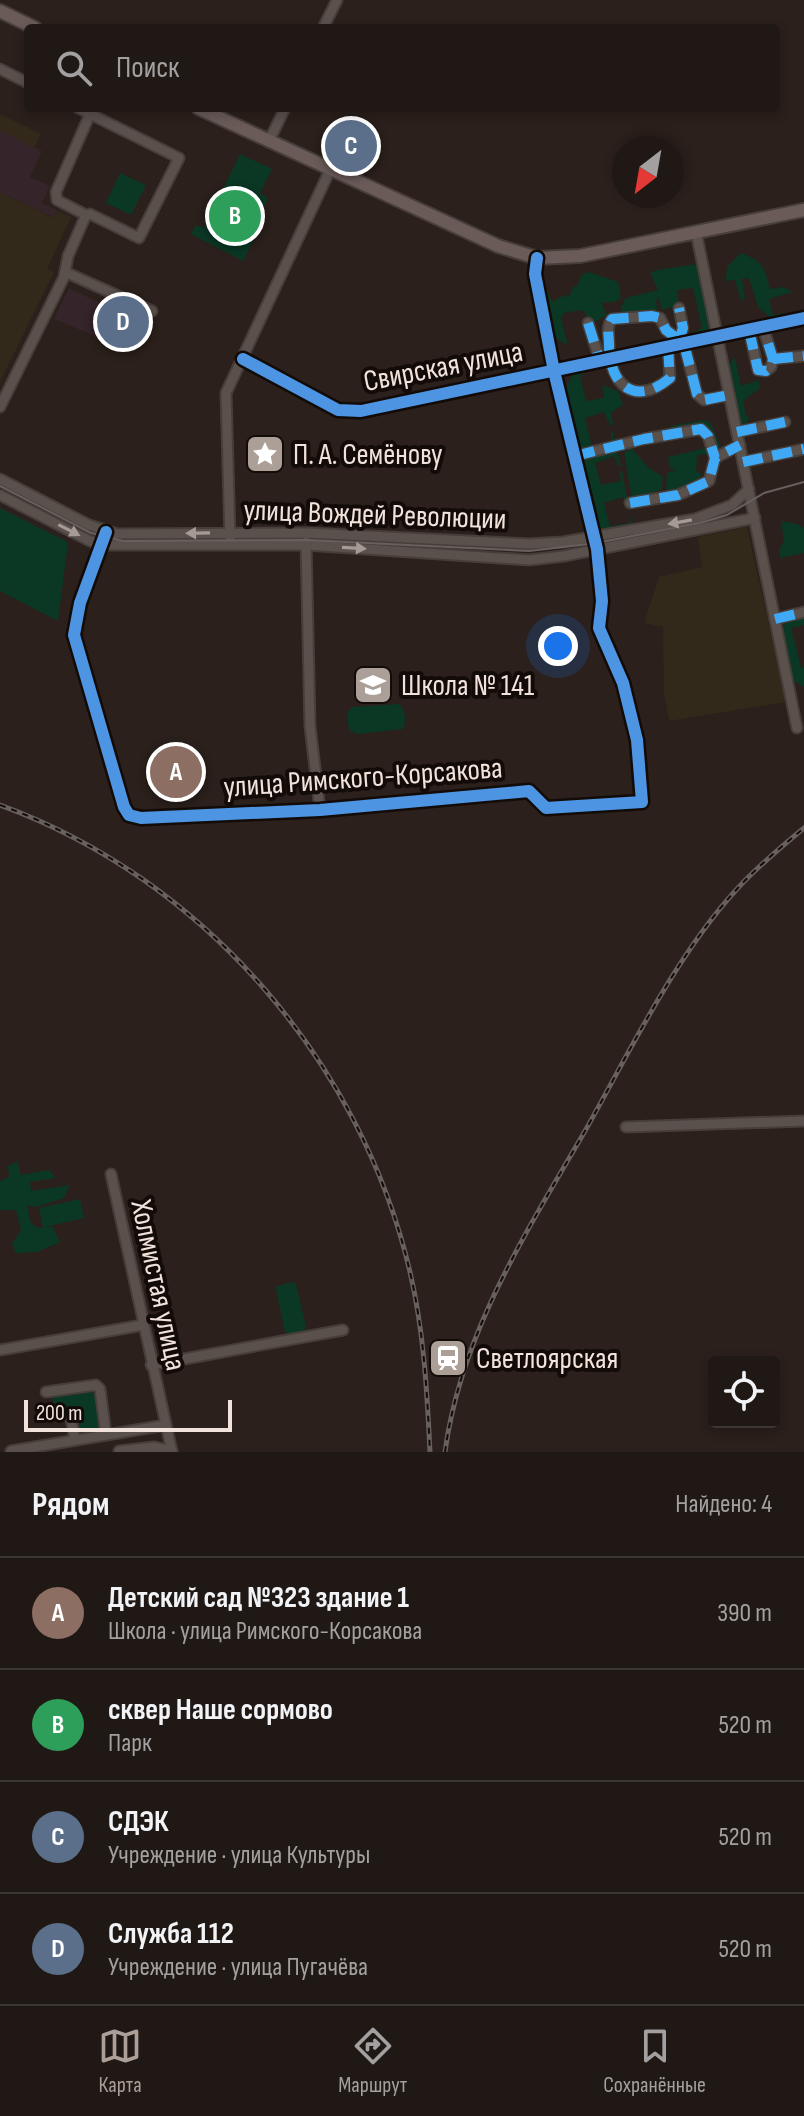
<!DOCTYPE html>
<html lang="ru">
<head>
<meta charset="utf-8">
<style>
  :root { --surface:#201814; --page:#2d2522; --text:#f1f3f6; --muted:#a2a0a0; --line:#3d3734; --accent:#ac9f98 }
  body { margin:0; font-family:"Sofia Sans Condensed",sans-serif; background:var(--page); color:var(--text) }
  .controls { position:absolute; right:24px; bottom:24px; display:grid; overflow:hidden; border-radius:8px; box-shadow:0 4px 12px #0003 }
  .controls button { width:72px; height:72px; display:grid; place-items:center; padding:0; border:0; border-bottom:2px solid var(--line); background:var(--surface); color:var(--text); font:40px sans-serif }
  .compass { position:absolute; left:612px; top:136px; width:72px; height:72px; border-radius:50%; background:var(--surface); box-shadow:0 4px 12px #0003; rotate:211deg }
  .scale { position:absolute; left:24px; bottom:20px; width:208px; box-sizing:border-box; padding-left:8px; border:4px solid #f1e3dc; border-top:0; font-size:22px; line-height:28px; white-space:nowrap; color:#f1e3dc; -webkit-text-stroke:6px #130b07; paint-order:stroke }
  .you { position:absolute; left:558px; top:646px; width:28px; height:28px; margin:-20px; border:6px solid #fff; border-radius:50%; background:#1a73e8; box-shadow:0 0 0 12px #1a73e833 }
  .badge { display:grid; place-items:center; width:52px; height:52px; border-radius:50%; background:var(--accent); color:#fff; font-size:26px; font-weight:700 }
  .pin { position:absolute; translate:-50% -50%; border:4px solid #fff; box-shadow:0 2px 8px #0006 }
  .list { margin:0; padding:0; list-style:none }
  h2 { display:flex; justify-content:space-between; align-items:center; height:104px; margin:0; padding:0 32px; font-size:34px }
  h2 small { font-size:26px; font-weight:400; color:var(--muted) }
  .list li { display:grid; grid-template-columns:52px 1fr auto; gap:24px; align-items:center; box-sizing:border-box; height:112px; padding:0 32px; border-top:2px solid var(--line) }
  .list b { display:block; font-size:30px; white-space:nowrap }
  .list p { margin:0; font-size:26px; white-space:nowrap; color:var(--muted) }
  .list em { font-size:26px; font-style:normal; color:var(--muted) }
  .icon { flex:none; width:44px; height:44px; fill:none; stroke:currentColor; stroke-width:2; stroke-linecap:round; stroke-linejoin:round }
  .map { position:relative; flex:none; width:804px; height:1452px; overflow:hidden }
  .search { position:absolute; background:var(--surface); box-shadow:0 4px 12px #0003; left:24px; right:24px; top:24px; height:88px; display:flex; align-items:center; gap:20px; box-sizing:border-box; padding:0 28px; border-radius:8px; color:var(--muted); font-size:30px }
  .sheet { height:552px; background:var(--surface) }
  nav { display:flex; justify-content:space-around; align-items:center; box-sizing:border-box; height:112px; border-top:2px solid var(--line); background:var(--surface); font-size:22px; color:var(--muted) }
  nav a { display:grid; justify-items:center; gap:4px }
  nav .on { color:var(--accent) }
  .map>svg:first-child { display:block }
  .commercial { fill:#35242a }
  .industrial { fill:#32291a }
  .green { fill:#0b3725 }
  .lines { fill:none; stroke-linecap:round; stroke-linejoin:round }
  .minor-casing { stroke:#473e3a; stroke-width:13 }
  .major-casing { stroke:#473e3a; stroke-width:16 }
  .minor { stroke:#5a514d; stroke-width:9 }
  .major { stroke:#6a5b58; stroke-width:12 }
  .tram { stroke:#67605c; stroke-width:2 }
  .rail-casing { stroke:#67605c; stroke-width:5 }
  .rail { stroke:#130b07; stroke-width:2; stroke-dasharray:6; stroke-linecap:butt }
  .quiet { stroke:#3fa9f5; stroke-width:10; stroke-dasharray:20 10; stroke-linecap:butt }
  .cycleway-casing { stroke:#130b07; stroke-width:17 }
  .cycleway { stroke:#4d94e3; stroke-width:12 }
  .oneway { fill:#a69a94 }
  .labels { text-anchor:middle; stroke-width:8; stroke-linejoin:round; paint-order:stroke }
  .street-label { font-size:30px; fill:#f1e3dc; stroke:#130b07 }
  .poi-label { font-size:30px; fill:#f1e3dc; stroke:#130b07; text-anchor:start }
</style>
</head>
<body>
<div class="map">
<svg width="804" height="1452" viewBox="0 0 804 1452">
  <rect width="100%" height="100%" fill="#2b201b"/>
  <!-- commercial -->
  <g class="commercial">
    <path d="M0,130L42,151L30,177L50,186L42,203L58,211L55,218L0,192Z"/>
    <path d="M69,288L135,320L120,351L95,339V336L54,319Z"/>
  </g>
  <!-- industrial -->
  <g class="industrial">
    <path d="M0,114L41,134L34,148L0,130Z"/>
    <path d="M0,192L54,218L58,211L71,217L47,269L54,272L0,382Z"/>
    <path d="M747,527L786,702L669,721L664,692L663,627L644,623L659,577L702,567L698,537Z"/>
  </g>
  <!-- green -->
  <g class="green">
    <path d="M240,154L272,169L260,193L268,198L252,233L256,235L243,261L191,234L196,225L204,228Z"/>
    <path d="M120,173L146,185L131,215L106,203Z"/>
    <path d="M741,253C764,261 764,268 770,289L783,287L793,292L769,299L773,315L786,313L793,319L775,322L758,307L749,278L742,279L745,299L741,300L735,280L726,281L727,267Z"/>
    <path d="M697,264L711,331L709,335L699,337L694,332L702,328L693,288L677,290L679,305L662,310L659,298L656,301L658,316L622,314L621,307L626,298L658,290L650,273L657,270Z"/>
    <path d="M589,272L618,282L621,298L614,302L601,303L607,315L593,323L582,310L564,313L561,318L568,346L553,335L542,291L546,287L552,302L560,297L570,295L573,287L578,285L581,275Z"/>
    <path d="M735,357L741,386L759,380L760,388L743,401L746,415L750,419L742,426L737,415L727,368Z"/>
    <path d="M587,367V371L580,376L586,401L604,398L602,385L618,391L623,405L611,412L613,425H610L604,412L585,418L592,446L611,442V432L613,431L621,466H618L614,456L595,463L601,485L621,481L619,472L622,471L629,508L623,497L604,503L610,526L629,523L630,512L632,528L597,534L564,390L575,372Z"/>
    <path d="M704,420L711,423L721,448L711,454L697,455L696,470L702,475L693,483L688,495L666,494L667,473L676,470L670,468L668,457L706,448L700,433L671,432L670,426Z"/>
    <path d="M631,448L649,468L663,477L661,490L632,499L624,453Z"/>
    <path d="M0,508L68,542L58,621L0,591Z"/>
    <path d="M781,521L797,524L804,528V553L780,558L779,550L784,541Z"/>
    <path d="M804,615V625L791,628L801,667L804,668V687L792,680L781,629L789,618Z"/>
    <path d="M399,704C405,709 407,722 403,729L357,734L349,730L347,713L352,707Z"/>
    <path d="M17,1161L21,1175L49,1170L56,1178L30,1182L31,1191L70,1185L64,1198L36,1207L27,1205L31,1223L38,1228L43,1227L39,1208L80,1199L84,1218L45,1227H53L60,1242L37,1252L16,1253L12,1244L21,1230L16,1210H0V1181L9,1177L8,1166Z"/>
    <path d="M292,1282L296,1284L306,1327L304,1330L288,1334L285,1332L276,1289L277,1286Z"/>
    <path d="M61,1391L71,1395L95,1392L100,1424L97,1431L78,1436L69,1417L59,1418L55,1415L52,1396Z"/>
  </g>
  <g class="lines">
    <defs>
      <g id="minor">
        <path d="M323,28L337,0"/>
        <path d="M0,69L28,83"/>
        <path d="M269,141L285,108"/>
        <path d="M86,215L57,200L56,192L90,114"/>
        <path d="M696,232L797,728"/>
        <path d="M65,272L152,311"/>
        <path d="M588,323L600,361"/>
        <path d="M749,330L758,370L766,371L771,367L773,359L763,327"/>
        <path d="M679,341L683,328L679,308"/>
        <path d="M668,347L670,378C634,408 609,384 609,344C609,334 606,327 612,319L652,316L660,318L666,330L684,344L697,394L704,400L729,395"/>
        <path d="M243,359L338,410L361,411L804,318"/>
        <path d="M773,359L804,356"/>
        <path d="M0,407L64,277L68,256L86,215L90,214L139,238L179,158L78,108"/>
        <path d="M737,432L785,422"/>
        <path d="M575,456L644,439L701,429L708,436L715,458"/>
        <path d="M743,462L804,449"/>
        <path d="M0,479L89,525L117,534L306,533L529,544L563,542L695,519L732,505L749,489"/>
        <path d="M0,495L90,541L108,545H306L529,560L564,556L755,518"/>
        <path d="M630,503L678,495L709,481L715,458L740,445"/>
        <path d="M106,532L80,603L74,635L124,807L129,815L141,818L320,810L529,791L546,808L642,802L637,740L623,683L599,628L602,601L597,549L554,371L535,274L537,258"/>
        <path d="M230,538L226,393L330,170"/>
        <path d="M306,542L310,726L320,810"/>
        <path d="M775,619L804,612"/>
        <path d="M626,1127L804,1121"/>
        <path d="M111,1174L172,1452"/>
        <path d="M0,1350L143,1325"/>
        <path d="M151,1365L343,1330"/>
        <path d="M46,1392L96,1385L100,1389L106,1435"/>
        <path d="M71,1419L75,1440"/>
        <path d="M11,1451L166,1425"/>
        <path d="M119,1451L154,1447L172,1451"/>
      </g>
      <g id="major">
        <path d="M0,11L35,28"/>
        <path d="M198,108L498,246L537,258L580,256L804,210"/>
      </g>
    </defs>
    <!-- minor casing -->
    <use href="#minor" class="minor-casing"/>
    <!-- major casing -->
    <use href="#major" class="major-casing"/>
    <!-- minor -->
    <use href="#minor" class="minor"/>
    <!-- major -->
    <use href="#major" class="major"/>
    <!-- tram -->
    <path class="tram" d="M0,486L91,533L123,541L306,540L529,551L596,543L700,523L727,515L764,493L804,482"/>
    <defs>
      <g id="rail">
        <path d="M0,805C204,879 361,1062 410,1272C424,1332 427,1391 430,1452"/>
        <path d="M445,1452C461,1333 526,1233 585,1131C629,1053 676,955 737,889C757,867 781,847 804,828"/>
      </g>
    </defs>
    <!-- rail casing -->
    <use href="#rail" class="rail-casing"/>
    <!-- rail -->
    <use href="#rail" class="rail"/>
    <!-- quiet -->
    <g class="quiet">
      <path d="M588,323L600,361"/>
      <path d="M749,330L758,370L766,371L771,367L773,359L763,327"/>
      <path d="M679,341L683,328L679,308"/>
      <path d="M668,347L670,378C634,408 609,384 609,344C609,334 606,327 612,319L652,316L660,318L666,330L684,344L697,394L704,400L729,395"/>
      <path d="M773,359L804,356"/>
      <path d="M737,432L785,422"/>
      <path d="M575,456L644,439L701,429L708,436L715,458"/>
      <path d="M743,462L804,449"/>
      <path d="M630,503L678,495L709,481L715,458L740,445"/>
      <path d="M775,619L804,612"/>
    </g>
    <defs>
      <g id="cycleway">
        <path d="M243,359L338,410L361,411L804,318"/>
        <path d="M106,532L80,603L74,635L124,807L129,815L141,818L320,810L529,791L546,808L642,802L637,740L623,683L599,628L602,601L597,549L554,371L535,274L537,258"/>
      </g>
    </defs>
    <!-- cycleway casing -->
    <use href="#cycleway" class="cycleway-casing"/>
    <!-- cycleway -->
    <use href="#cycleway" class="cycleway"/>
  </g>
  <!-- one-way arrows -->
  <defs><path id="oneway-solid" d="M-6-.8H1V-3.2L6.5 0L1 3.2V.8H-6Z" transform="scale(2)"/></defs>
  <g class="oneway">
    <use href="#oneway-solid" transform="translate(680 522) rotate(170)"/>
    <use href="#oneway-solid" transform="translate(69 530) rotate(27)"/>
    <use href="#oneway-solid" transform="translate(198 533) rotate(179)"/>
    <use href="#oneway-solid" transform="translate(354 548) rotate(3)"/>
  </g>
  <!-- icons -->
  <defs>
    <symbol id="sight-square" viewBox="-11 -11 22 22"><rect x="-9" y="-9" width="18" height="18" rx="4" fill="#ac9f98" stroke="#130b07"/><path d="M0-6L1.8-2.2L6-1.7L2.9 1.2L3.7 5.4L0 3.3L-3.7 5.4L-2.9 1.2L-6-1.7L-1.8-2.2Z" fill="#fff"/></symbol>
    <symbol id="school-square" viewBox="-11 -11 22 22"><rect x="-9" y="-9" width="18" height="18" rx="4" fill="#ac9f98" stroke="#130b07"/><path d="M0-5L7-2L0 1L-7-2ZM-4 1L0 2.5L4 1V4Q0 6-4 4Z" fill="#fff"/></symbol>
    <symbol id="station-square" viewBox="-11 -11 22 22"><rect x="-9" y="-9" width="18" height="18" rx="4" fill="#ac9f98" stroke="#130b07"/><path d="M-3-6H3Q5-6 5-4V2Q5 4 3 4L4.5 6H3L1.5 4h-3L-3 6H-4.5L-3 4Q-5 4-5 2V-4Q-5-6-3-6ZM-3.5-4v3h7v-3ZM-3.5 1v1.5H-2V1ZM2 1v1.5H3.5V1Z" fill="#fff"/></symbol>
  </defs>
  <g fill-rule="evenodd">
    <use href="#sight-square" x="243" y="432" width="44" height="44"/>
    <use href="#school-square" x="351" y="663" width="44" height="44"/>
    <use href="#station-square" x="426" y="1336" width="44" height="44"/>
  </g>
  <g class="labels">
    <!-- street labels -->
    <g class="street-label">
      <text transform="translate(443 366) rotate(-11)" y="10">Свирская улица</text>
      <text transform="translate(375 514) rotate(2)" y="10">улица Вождей Революции</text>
      <text transform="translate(363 777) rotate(-4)" y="10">улица Римского-Корсакова</text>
      <text transform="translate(159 1285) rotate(78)" y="10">Холмистая улица</text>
    </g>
    <!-- poi labels -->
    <g class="poi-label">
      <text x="293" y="464">П. А. Семёнову</text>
      <text x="401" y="695">Школа № 141</text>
      <text x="476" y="1368">Светлоярская</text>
    </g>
  </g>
</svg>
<div class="controls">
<button><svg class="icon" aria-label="locate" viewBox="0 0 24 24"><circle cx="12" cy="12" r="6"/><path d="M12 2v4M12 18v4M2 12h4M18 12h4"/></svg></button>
</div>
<svg class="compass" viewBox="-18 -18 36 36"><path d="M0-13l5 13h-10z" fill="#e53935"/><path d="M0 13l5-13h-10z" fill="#a2a0a0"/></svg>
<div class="scale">200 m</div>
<div class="you"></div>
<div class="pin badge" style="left:176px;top:772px;background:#8d6e63">A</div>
<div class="pin badge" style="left:235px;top:216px;background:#2e9e5b">B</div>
<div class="pin badge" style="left:351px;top:146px;background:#5c6f8a">C</div>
<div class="pin badge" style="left:123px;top:322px;background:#5c6f8a">D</div>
<div class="search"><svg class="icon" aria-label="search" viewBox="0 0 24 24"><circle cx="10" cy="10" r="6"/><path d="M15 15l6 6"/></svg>Поиск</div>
</div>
<section class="sheet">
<h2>Рядом<small>Найдено: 4</small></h2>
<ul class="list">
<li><span class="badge" style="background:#8d6e63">A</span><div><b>Детский сад №323 здание 1</b><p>Школа · улица Римского-Корсакова</p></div><em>390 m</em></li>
<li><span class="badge" style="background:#2e9e5b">B</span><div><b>сквер Наше сормово</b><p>Парк</p></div><em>520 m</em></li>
<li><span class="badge" style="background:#5c6f8a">C</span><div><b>СДЭК</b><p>Учреждение · улица Культуры</p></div><em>520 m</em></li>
<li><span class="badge" style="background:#5c6f8a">D</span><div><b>Служба 112</b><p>Учреждение · улица Пугачёва</p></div><em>520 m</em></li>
</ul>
</section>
<nav>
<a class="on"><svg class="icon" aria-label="map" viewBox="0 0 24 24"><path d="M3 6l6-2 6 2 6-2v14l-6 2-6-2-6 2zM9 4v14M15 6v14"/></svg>Карта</a>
<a><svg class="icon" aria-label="directions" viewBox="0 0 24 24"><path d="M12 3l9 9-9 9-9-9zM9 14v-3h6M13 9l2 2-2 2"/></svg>Маршрут</a>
<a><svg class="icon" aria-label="saved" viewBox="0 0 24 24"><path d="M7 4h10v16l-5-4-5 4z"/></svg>Сохранённые</a>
</nav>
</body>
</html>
